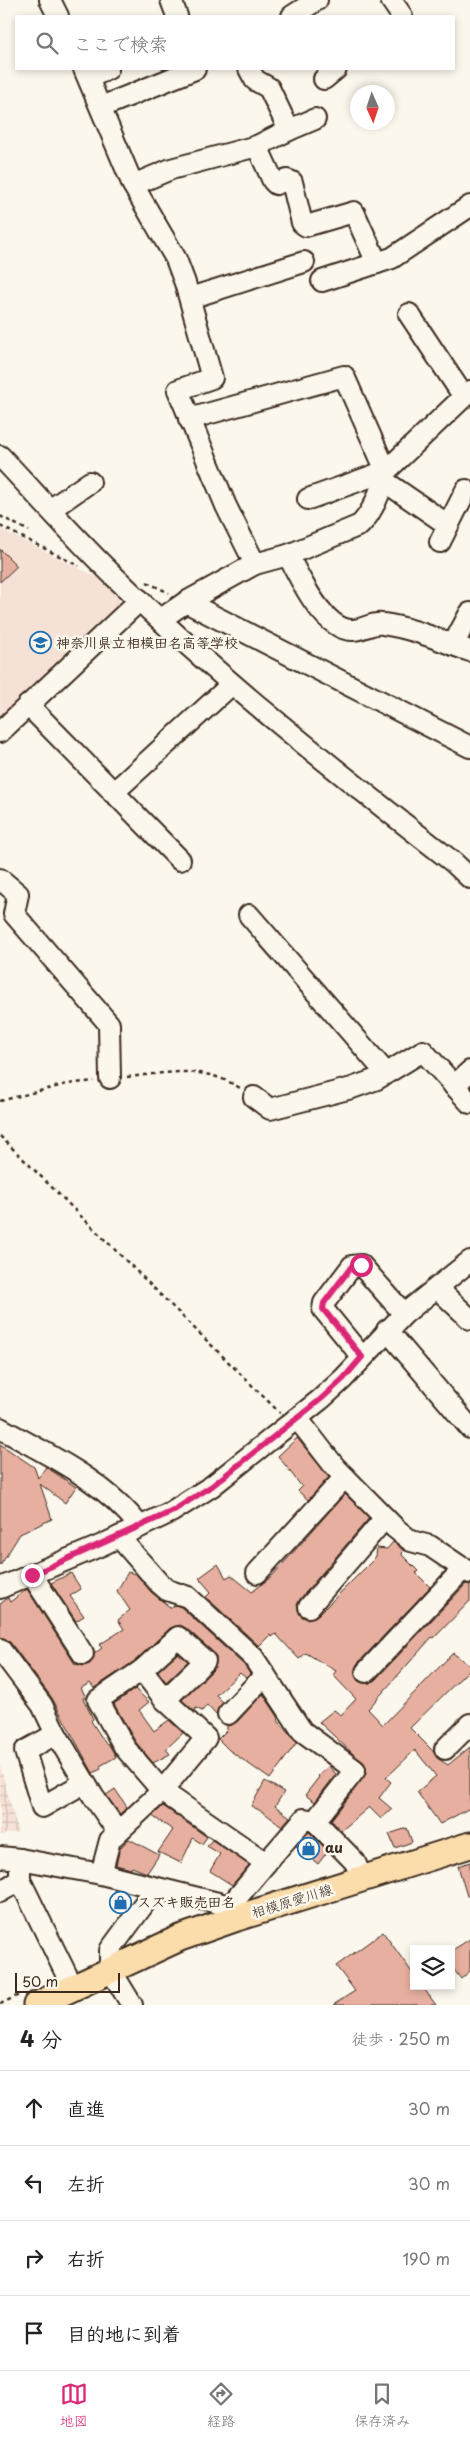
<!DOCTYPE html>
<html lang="ja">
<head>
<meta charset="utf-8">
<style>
  :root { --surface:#fff; --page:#f6f6f6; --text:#222; --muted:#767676; --line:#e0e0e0; --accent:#db2777 }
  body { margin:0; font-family:"Playpen Sans","Klee One",sans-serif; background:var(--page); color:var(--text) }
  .controls { position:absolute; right:15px; bottom:15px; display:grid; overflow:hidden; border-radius:0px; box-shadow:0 2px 8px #0003 }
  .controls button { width:45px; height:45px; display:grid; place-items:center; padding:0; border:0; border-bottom:1px solid var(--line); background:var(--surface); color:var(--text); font:25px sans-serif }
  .compass { position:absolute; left:350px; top:85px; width:45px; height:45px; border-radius:50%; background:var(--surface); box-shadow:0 2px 8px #0003; rotate:177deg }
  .scale { position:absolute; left:15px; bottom:12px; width:105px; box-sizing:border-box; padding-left:5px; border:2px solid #3b2a1e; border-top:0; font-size:14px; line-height:18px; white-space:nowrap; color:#3b2a1e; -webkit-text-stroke:4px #fbf7ec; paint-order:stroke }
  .stop { position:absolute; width:15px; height:15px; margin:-11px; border:4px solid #db2777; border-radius:50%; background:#fff }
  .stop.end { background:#db2777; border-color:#fff; box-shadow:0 1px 5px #0008 }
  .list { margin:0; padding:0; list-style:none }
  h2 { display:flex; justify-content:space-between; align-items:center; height:65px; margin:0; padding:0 20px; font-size:21px }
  h2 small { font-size:16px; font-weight:400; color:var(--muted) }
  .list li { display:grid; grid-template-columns:32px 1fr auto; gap:15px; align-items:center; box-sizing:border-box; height:75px; padding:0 20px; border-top:1px solid var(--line) }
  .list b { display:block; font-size:19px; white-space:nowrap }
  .list em { font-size:16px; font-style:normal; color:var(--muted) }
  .icon { flex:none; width:28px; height:28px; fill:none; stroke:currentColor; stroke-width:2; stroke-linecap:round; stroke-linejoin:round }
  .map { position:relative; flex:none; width:470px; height:2005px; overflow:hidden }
  .search { position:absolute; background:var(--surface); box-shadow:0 2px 8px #0003; left:15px; right:15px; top:15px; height:55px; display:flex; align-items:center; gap:12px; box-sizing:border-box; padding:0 18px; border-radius:0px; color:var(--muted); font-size:19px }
  .sheet { height:365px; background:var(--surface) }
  nav { display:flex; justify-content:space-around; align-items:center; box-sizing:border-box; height:70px; border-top:1px solid var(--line); background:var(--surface); font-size:14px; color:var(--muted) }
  nav a { display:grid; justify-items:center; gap:2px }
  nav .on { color:var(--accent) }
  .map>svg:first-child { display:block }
  .built { fill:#f5e1d5 }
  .industrial { fill:url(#industrial-grid) }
  .building { fill:#e7afa0; stroke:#3b2a1e }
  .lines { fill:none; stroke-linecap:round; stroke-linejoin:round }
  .minor-casing { stroke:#3b2a1e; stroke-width:24 }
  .major-casing { stroke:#3b2a1e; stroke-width:29 }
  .path { stroke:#3b2a1e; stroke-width:2.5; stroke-dasharray:4 4; stroke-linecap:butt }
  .minor { stroke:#fbf7ec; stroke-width:20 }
  .major { stroke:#fbddab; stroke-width:25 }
  .route { stroke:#db2777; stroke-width:6 }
  .labels { text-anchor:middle; stroke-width:5; stroke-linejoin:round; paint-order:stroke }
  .poi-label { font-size:14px; font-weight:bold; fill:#3b2a1e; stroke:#fbf7ec; text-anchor:start }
  .street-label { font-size:14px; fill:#3b2a1e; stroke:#fbf7ec }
</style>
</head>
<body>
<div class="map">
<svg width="470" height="2005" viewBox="0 0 470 2005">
  <defs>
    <pattern id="industrial-grid" width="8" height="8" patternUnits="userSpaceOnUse" patternTransform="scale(1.25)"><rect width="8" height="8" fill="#f5e1d5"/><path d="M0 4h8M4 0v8" fill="none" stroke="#d3c1b6"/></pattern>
  </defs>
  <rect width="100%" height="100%" fill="#fbf7ec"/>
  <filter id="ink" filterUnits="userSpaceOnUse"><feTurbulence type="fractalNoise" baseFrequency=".02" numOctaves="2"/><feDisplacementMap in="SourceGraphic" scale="10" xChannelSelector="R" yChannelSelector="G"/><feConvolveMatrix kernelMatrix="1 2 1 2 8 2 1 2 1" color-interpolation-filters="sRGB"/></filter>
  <g filter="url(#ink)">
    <!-- built -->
    <path class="built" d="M0,529L107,582L120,596L119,606L0,720Z"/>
    <!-- industrial -->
    <path class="industrial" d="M0,1765L18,1832L0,1835Z"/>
    <!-- building -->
    <g class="building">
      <path d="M0,549L17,566L0,582Z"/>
      <path d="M297,1438L329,1477L308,1500L298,1491L302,1487L278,1456Z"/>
      <path d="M0,1444L34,1467L38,1478L46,1467L76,1487L65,1503L40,1484L52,1519L20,1534L0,1566Z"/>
      <path d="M345,1494L369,1518L300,1599L297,1605L301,1616L307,1619L318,1615L373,1560L376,1556L377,1548L387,1549L393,1542L403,1550L402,1555L418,1571L416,1573L430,1587L357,1664L355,1675L358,1681L369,1683L375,1680L466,1584L470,1585V1601L434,1638L432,1637L368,1709L383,1725L453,1653L470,1666V1669L410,1728L433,1751L437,1758L448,1765L470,1747V1808L440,1824L417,1792L436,1776L415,1750L386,1778L391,1782L379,1798L392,1809L381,1819L369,1807L341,1831L331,1820L364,1777L366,1766L319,1722L334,1710L341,1715L356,1699L333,1675L336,1671L306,1653L299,1659L276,1634L272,1637L270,1635L259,1646L206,1597L211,1592L199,1578L218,1564L226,1578L231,1575L252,1592L273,1575Z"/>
      <path d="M128,1572L136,1574L151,1592L171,1608L175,1605L181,1607L244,1665L250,1674L246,1678L240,1673L216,1695L223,1702L216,1715L207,1705L202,1711L196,1708L194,1711L182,1700L213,1670L216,1658L213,1652L186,1628L180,1625L170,1628L135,1661L94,1688L90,1683L81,1688L86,1697L83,1698L93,1719L91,1721L106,1744L108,1743L116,1757L100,1766L101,1769L93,1773L52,1698L10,1642L0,1637V1604L8,1598L10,1602L27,1589L75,1664L84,1666L90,1664L95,1653L102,1648L99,1645L124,1629L118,1620L130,1610L117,1591Z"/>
      <path d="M71,1573L81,1589L70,1596L84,1616L76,1621L51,1583Z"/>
      <path d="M178,1653L188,1661L166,1682L158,1671Z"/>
      <path d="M135,1689L149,1702L139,1710L154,1731L169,1720L183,1733L166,1749L170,1754L153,1763L135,1741L114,1704Z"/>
      <path d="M263,1694L279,1718L278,1721L297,1742L270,1779L229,1750L218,1739L227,1730V1726L237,1722Z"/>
      <path d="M329,1766L336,1774L315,1802L305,1795L319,1777L318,1776Z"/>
      <path d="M265,1781L284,1792L275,1806L290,1817L282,1826L263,1812L251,1806Z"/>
      <path d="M115,1789L127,1807L120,1814L106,1795Z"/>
      <path d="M163,1806L207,1837L202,1844L193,1838L181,1863L158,1852L173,1830L152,1816Z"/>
      <path d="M407,1828L412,1842L395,1848L389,1834Z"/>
      <path d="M309,1832L328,1851L318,1864L296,1846Z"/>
      <path d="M129,1839L159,1855L147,1873L132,1867L131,1869L116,1865L120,1848Z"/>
      <path d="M212,1840L249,1865L232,1885L210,1871L220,1854L207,1846Z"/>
      <path d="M470,1862V1896H467L458,1866Z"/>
      <path d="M383,1932L414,1975V1986H422L436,2005H333L355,1991L336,1966Z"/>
      <path d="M470,1939V1971L461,1979L451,1966V1951Z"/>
    </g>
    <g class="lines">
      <defs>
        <g id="minor">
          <path d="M50,0L58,16"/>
          <path d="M171,0L177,16"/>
          <path d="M391,0L402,16"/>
          <path d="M292,16L317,0"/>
          <path d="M84,69L133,185L176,259L185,283L212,378L178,390L226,506L255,564L186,602L161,619"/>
          <path d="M89,78L108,69"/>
          <path d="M324,79L336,69"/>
          <path d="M101,107L195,69"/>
          <path d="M289,130L315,119"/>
          <path d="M257,146L273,181L276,184L287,180L292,182L302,223L306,226L354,212L377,263L392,258L470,206"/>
          <path d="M133,185L171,169L257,146L289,130L269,88L255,80L249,69"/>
          <path d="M322,281L377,263"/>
          <path d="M190,298L304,262"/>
          <path d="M409,314L464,397"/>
          <path d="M189,419L344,376L386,471C382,489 373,512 360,525L288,555L255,564"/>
          <path d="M0,456C39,497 76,540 117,579C222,681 337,772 453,862L470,878"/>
          <path d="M384,481L448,525"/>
          <path d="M308,499L386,471L470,391"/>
          <path d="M51,509L90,482"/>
          <path d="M440,542L466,490"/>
          <path d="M288,555C299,577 324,631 353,630C363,630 372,622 383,624C413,628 441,641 470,651"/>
          <path d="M186,602L470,747"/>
          <path d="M453,645L470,613"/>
          <path d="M28,705L180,860"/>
          <path d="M0,732L140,600"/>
          <path d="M113,793L232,684"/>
          <path d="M0,879L18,894L14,914L109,1024L110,1078"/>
          <path d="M249,915L386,1073"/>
          <path d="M454,1086L470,1071"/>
          <path d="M254,1097L270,1109L352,1088L377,1079L423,1051L470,1103"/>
          <path d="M437,1288L470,1319"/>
          <path d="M387,1330L470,1428"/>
          <path d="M362,1357L323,1309L324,1303L352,1266L361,1265L404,1314"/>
          <path d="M297,1418L335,1467L395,1528L411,1541L430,1546L470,1573"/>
          <path d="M0,1428C50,1456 105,1481 140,1527"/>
          <path d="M119,1537L159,1583L167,1590L188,1597L253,1657L302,1731L355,1770L315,1821L355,1862L362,1879"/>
          <path d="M257,1573L345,1477"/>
          <path d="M32,1575L83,1654"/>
          <path d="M0,1588L102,1545L171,1512L212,1486L321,1399L343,1379L404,1314L470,1261"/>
          <path d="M309,1607L385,1518"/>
          <path d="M0,1649L42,1705L56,1734L93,1796L118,1832L162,1791L206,1738L165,1700L142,1670L98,1700L125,1748L162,1791L266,1863L230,1906"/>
          <path d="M142,1670L178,1637L205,1661L165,1700"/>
          <path d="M366,1672L464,1568"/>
          <path d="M228,1714L265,1675"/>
          <path d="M56,1734L25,1751L42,1807L84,1783"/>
          <path d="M445,1749L470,1724"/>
          <path d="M0,1857L20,1859"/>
          <path d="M266,1863L304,1819L315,1821"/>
          <path d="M101,1874L110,1840L118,1832"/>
          <path d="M0,1892L20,1880"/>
          <path d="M73,1988L20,1880V1859L101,1874L230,1906L236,1916"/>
          <path d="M132,2005L110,1969V1950L155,1889"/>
        </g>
        <path id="major" d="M36,2005L180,1938L237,1918L470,1845"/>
      </defs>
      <!-- minor casing -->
      <use href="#minor" class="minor-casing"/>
      <!-- major casing -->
      <use href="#major" class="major-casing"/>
      <!-- path -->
      <g class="path">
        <path d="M0,516L29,531"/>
        <path d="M0,526L79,566"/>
        <path d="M147,582L169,593"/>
        <path d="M127,1077C169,1073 201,1064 240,1088"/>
        <path d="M0,1101L67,1084L94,1081"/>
        <path d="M0,1136L280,1413"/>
        <path d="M0,2004L19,1995"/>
      </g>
      <!-- minor -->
      <use href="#minor" class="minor"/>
      <!-- major -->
      <use href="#major" class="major"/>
    </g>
  </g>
  <g class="lines" filter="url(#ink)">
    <!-- route -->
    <path class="route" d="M32,1575L171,1512L212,1486L321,1399L343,1379L362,1357L323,1309L324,1303L352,1266L361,1265"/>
  </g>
  <!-- icons -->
  <defs>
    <symbol id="school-ring" viewBox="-11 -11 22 22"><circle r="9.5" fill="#fbf7ec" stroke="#1f6fb2" stroke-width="1.5"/><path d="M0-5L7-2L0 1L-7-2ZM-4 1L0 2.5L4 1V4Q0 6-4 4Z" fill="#1f6fb2"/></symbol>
    <symbol id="shop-ring" viewBox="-11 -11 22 22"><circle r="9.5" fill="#fbf7ec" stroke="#1f6fb2" stroke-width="1.5"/><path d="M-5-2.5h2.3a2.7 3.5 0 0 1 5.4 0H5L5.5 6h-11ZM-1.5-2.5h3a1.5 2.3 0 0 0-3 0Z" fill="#1f6fb2"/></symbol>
  </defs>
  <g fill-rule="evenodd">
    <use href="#school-ring" x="28" y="630" width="25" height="25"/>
    <use href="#shop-ring" x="296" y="1836" width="25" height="25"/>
    <use href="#shop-ring" x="108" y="1890" width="25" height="25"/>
  </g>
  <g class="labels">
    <!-- poi labels -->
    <g class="poi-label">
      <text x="56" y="648">神奈川県立相模田名高等学校</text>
      <text x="325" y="1853">au</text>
      <text x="137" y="1907">スズキ販売田名</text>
    </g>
    <!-- street labels -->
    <g class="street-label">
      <text transform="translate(292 1901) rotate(-17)" y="5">相模原愛川線</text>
    </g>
  </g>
</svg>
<div class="controls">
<button><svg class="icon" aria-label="layers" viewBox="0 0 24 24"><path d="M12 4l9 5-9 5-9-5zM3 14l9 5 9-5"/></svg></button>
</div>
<svg class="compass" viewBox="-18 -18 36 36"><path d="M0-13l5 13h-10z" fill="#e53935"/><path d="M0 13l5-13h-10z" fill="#767676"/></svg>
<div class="scale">50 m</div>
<div class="stop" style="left:361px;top:1265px"></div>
<div class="stop end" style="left:32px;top:1575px"></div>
<div class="search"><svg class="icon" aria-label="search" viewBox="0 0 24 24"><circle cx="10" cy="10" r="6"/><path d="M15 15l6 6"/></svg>ここで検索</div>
</div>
<section class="sheet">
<h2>4 分<small>徒歩 · 250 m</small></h2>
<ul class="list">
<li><svg class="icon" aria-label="ahead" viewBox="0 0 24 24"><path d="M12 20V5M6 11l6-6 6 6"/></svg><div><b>直進</b></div><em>30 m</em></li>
<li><svg class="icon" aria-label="left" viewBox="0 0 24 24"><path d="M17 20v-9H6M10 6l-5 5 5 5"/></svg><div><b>左折</b></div><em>30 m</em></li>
<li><svg class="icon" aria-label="right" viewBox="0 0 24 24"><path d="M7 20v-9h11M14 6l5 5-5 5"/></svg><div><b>右折</b></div><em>190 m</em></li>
<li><svg class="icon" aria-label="arrive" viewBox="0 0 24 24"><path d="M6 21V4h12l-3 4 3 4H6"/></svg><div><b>目的地に到着</b></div></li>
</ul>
</section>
<nav>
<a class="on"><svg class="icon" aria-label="map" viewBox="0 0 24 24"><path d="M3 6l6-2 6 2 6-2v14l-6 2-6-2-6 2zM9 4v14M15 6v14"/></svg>地図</a>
<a><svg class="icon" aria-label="directions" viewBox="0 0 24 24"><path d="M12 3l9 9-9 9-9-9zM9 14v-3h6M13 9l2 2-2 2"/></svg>経路</a>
<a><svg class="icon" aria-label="saved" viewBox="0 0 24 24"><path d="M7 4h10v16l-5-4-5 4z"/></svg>保存済み</a>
</nav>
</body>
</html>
